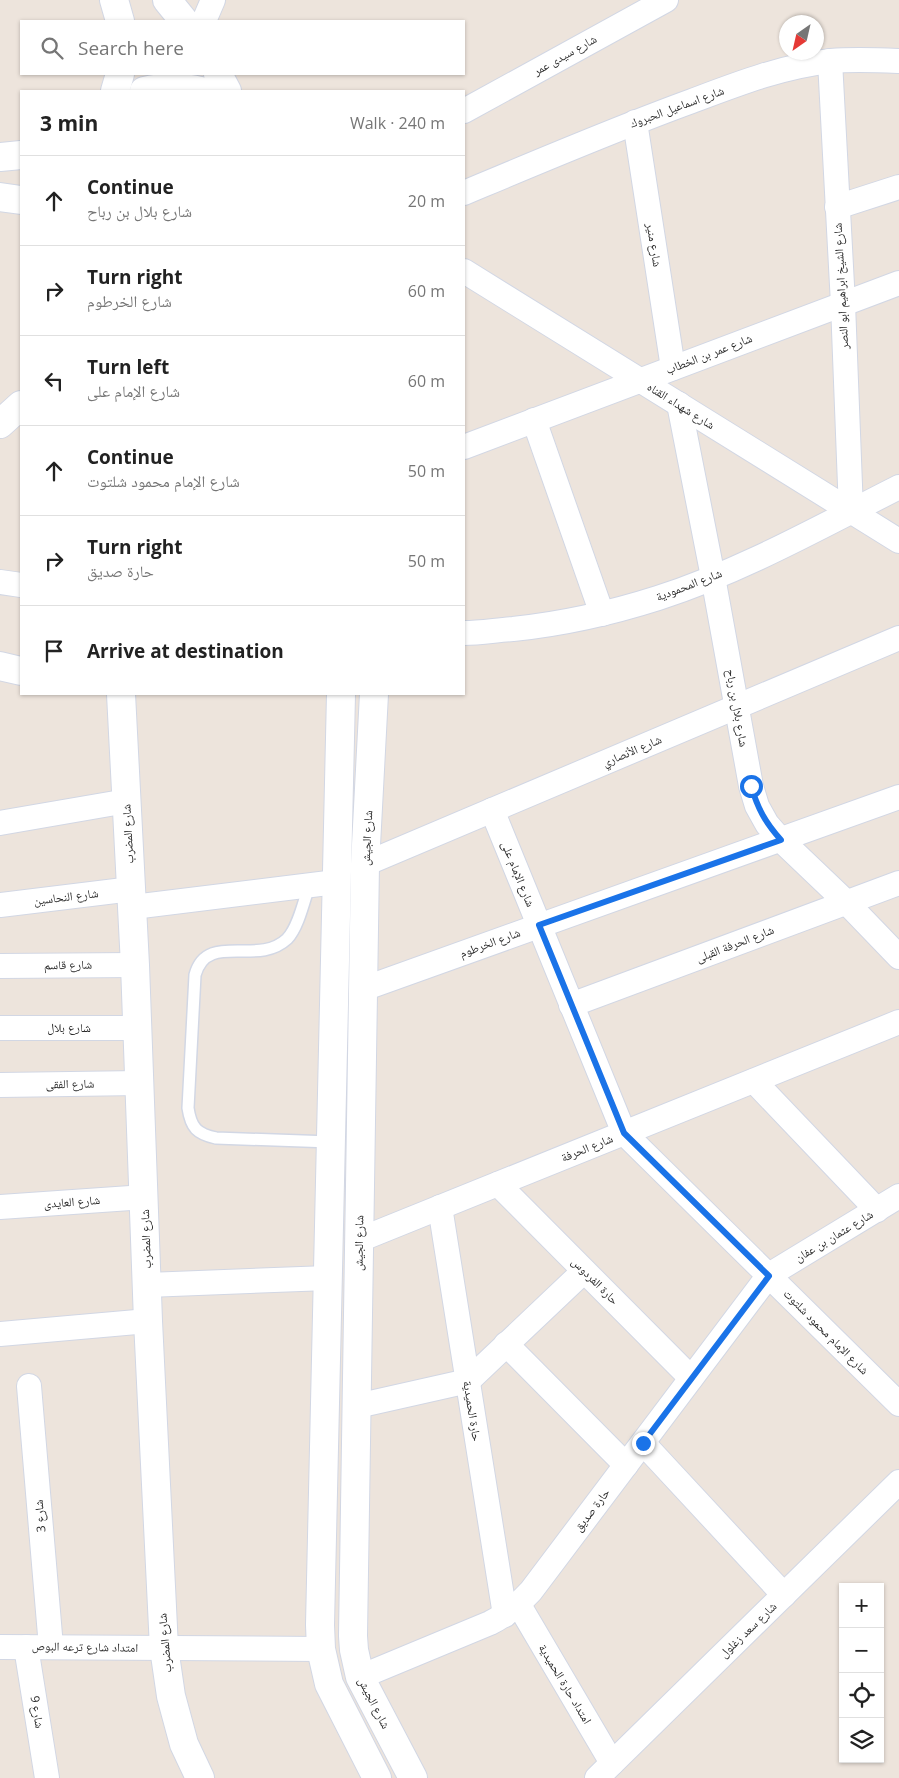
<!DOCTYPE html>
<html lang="en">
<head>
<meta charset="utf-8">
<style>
  :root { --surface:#fff; --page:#f6f6f6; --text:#222; --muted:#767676; --line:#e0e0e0 }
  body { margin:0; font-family:"Open Sans","Noto Naskh Arabic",sans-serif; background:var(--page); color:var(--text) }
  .controls { position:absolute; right:15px; bottom:15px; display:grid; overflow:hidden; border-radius:0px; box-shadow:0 1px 4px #0004 }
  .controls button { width:45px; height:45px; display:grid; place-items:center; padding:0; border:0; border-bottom:1px solid var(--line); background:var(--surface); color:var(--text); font:25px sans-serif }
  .compass { position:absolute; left:779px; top:15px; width:45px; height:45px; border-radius:50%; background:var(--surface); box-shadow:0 1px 4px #0004; rotate:214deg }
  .stop { position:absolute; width:15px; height:15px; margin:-11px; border:4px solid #1a73e8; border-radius:50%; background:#fff }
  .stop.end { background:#1a73e8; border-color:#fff; box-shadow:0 1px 5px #0008 }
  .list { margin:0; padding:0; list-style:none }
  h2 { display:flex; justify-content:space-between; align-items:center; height:65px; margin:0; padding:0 20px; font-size:21px }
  h2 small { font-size:16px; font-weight:400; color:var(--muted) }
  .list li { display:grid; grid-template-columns:32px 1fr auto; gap:15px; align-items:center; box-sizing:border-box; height:90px; padding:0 20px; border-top:1px solid var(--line) }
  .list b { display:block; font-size:19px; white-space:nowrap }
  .list p { margin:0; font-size:16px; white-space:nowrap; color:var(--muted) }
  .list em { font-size:16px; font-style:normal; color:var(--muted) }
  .icon { flex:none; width:28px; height:28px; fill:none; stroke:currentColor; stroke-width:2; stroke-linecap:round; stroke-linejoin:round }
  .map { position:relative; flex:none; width:899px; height:1778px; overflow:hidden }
  .search { position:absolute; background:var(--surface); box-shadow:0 1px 4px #0004; left:20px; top:20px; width:445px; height:55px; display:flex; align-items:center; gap:12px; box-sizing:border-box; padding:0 18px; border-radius:0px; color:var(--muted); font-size:19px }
  .panel { position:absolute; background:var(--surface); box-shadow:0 1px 4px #0004; left:20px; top:90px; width:445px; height:605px; border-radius:0px }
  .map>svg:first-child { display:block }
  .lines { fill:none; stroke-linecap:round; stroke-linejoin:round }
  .service-casing { stroke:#d2d7e4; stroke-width:14 }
  .minor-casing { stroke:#d2d7e4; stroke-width:26 }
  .tertiary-casing { stroke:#d2d7e4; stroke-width:30 }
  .secondary-casing { stroke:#d2d7e4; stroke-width:30 }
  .service { stroke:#fff; stroke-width:11 }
  .minor { stroke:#fff; stroke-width:24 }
  .tertiary { stroke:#fff; stroke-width:28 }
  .secondary { stroke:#fff; stroke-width:28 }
  .route { stroke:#1a73e8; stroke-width:6 }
  .labels { text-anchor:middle; stroke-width:4; stroke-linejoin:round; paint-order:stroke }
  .street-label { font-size:12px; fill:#2b2b2b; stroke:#fff }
</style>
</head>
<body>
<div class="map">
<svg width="899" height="1778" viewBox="0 0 899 1778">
  <rect width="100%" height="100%" fill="#ede4dc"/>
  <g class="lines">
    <defs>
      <path id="service" d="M309,886C304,901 298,928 287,939C257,967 207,931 195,975L188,1108C191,1128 197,1134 216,1138L331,1142"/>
      <g id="minor">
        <path d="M204,21L213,0"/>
        <path d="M830,61L843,304L851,511"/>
        <path d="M464,111L666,0"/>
        <path d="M635,122L673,368"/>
        <path d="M464,193C540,161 615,129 692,101C737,84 783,66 831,61C854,59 876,60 899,61"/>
        <path d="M837,207L899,187"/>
        <path d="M464,271L899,541"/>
        <path d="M679,404L713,577L751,786L757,806L767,824L781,840L846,902L899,957"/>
        <path d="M534,420L602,614"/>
        <path d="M464,447L899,283"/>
        <path d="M0,582L21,585"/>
        <path d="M464,633C480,633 497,630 513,629C562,624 611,613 658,598C742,571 820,527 899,487"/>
        <path d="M492,810L624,1133L899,1404"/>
        <path d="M0,823L127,801"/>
        <path d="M365,864L899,638"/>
        <path d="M0,905L132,889"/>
        <path d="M133,907L336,882"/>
        <path d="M0,966L135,965"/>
        <path d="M363,989L899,797"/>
        <path d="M571,1005L899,883"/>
        <path d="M0,1028H138"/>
        <path d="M754,1081L877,1210"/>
        <path d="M0,1085L140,1083"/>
        <path d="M498,1184L691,1378"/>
        <path d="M0,1207L145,1197"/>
        <path d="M440,1207L505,1615"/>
        <path d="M359,1240L899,1022"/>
        <path d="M147,1285L328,1278"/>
        <path d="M0,1334L148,1321"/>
        <path d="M506,1344L626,1465"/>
        <path d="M29,1386L51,1647"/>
        <path d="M357,1406L468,1381L584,1271"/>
        <path d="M643,1443L784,1595"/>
        <path d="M519,1605L612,1763"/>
        <path d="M0,1647L321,1649"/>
        <path d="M26,1647L47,1778"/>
        <path d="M360,1677L490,1623C506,1615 518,1605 531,1591L769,1275L899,1196"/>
        <path d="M597,1778L899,1482"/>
      </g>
      <g id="tertiary">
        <path d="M0,424L21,405"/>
        <path d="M0,666L21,671"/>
        <path d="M121,694L135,965L148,1321L164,1648L171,1696L184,1744L200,1778"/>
      </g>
      <g id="secondary">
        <path d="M114,0L120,21"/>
        <path d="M167,0L184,21"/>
        <path d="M218,74L227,91"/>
        <path d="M115,91L120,74"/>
        <path d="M144,91C164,86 181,86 201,91"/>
        <path d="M0,157L21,155"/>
        <path d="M0,197L21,200"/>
        <path d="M341,694L320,1625L321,1649L329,1684L377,1778"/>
        <path d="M374,694L365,864L353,1636L354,1650L360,1677L413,1778"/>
      </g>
    </defs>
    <!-- service casing -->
    <use href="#service" class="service-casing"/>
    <!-- minor casing -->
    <use href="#minor" class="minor-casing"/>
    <!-- tertiary casing -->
    <use href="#tertiary" class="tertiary-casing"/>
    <!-- secondary casing -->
    <use href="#secondary" class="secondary-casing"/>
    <!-- service -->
    <use href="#service" class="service"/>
    <!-- minor -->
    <use href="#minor" class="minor"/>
    <!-- tertiary -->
    <use href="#tertiary" class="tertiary"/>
    <!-- secondary -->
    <use href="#secondary" class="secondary"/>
  </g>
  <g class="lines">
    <!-- route -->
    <path class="route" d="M643,1443L769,1276L624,1133L539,925L781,840C765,822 758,809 751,786"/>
  </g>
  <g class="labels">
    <!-- street labels -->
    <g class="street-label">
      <text transform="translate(565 55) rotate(-29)" y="4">شارع سيدى عمر</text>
      <text transform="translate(677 107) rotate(-20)" y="4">شارع اسماعيل الحبروك</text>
      <text transform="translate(654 245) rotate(81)" y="4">شارع منير</text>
      <text transform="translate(841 286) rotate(-93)" y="4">شارع الشيخ ابراهيم ابو النصر</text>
      <text transform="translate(709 354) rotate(-21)" y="4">شارع عمر بن الخطاب</text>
      <text transform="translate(681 406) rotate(32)" y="4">شارع شهداء القناه</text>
      <text transform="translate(689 585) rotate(-21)" y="4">شارع المحمودية</text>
      <text transform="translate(737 708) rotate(80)" y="4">شارع بلال بن رباح</text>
      <text transform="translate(632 751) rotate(-23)" y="4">شارع الأنصاري</text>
      <text transform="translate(128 834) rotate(-93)" y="4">شارع المضرب</text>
      <text transform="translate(367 838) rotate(-87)" y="4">شارع الجيش</text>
      <text transform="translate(518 874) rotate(68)" y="4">شارع الإمام على</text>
      <text transform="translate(66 897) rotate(-7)" y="4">شارع النحاسين</text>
      <text transform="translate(490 943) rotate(-20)" y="4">شارع الخرطوم</text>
      <text transform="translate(735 944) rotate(-21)" y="4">شارع الحرفة القبلى</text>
      <text transform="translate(68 965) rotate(-1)" y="4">شارع قاسم</text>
      <text x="69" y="1032">شارع بلال</text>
      <text transform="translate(70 1084) rotate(-1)" y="4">شارع الفقى</text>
      <text transform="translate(587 1148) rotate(-22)" y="4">شارع الحرفة</text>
      <text transform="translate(72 1202) rotate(-4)" y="4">شارع العايدى</text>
      <text transform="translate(834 1236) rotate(-31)" y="4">شارع عثمان بن عفان</text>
      <text transform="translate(146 1239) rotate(-92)" y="4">شارع المضرب</text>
      <text transform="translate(359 1243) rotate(-89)" y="4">شارع الجيش</text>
      <text transform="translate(595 1281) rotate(45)" y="4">حارة الفردوس</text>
      <text transform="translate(826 1332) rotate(45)" y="4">شارع الإمام محمود شلتوت</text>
      <text transform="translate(472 1411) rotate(81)" y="4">حارة الحميدية</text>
      <text transform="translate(592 1510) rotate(-53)" y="4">حارة صديق</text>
      <text transform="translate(40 1516) rotate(-95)" y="4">شارع 3</text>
      <text transform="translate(748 1630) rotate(-44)" y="4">شارع سعد زغلول</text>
      <text transform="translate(165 1643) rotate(-95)" y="4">شارع المضرب</text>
      <text transform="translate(85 1647) rotate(1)" y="4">امتداد شارع ترعه البوص</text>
      <text transform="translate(565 1684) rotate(59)" y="4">امتداد حارة الحميدية</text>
      <text transform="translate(374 1703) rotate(63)" y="4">شارع الجيش</text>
      <text transform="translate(37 1712) rotate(81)" y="4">شارع 9</text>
    </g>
  </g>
</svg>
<div class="controls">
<button>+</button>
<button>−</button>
<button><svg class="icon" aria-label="locate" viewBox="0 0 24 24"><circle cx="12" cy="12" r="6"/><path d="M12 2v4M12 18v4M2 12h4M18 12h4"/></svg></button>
<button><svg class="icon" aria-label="layers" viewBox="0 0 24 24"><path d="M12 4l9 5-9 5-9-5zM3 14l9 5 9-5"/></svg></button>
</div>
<svg class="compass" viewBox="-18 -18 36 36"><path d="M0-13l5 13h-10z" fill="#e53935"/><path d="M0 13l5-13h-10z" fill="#767676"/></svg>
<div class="stop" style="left:751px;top:786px"></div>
<div class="stop end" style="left:643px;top:1443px"></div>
<div class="search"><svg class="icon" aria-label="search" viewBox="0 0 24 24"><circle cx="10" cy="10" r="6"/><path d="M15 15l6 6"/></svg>Search here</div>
<section class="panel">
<h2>3 min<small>Walk · 240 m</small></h2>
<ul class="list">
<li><svg class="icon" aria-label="ahead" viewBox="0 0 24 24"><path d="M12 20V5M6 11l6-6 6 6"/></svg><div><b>Continue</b><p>شارع بلال بن رباح</p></div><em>20 m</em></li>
<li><svg class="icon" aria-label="right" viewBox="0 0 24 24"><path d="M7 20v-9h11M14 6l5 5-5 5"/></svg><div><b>Turn right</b><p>شارع الخرطوم</p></div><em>60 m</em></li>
<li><svg class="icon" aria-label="left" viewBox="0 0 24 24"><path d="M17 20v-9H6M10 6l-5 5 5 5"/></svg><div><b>Turn left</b><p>شارع الإمام على</p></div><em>60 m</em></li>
<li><svg class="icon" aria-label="ahead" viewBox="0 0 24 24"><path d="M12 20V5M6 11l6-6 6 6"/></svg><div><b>Continue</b><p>شارع الإمام محمود شلتوت</p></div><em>50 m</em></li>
<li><svg class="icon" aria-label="right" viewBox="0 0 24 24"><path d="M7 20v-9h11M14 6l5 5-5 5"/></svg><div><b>Turn right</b><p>حارة صديق</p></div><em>50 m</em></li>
<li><svg class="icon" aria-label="arrive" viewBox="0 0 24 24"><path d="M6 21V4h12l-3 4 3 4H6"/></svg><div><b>Arrive at destination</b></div></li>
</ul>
</section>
</div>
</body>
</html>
